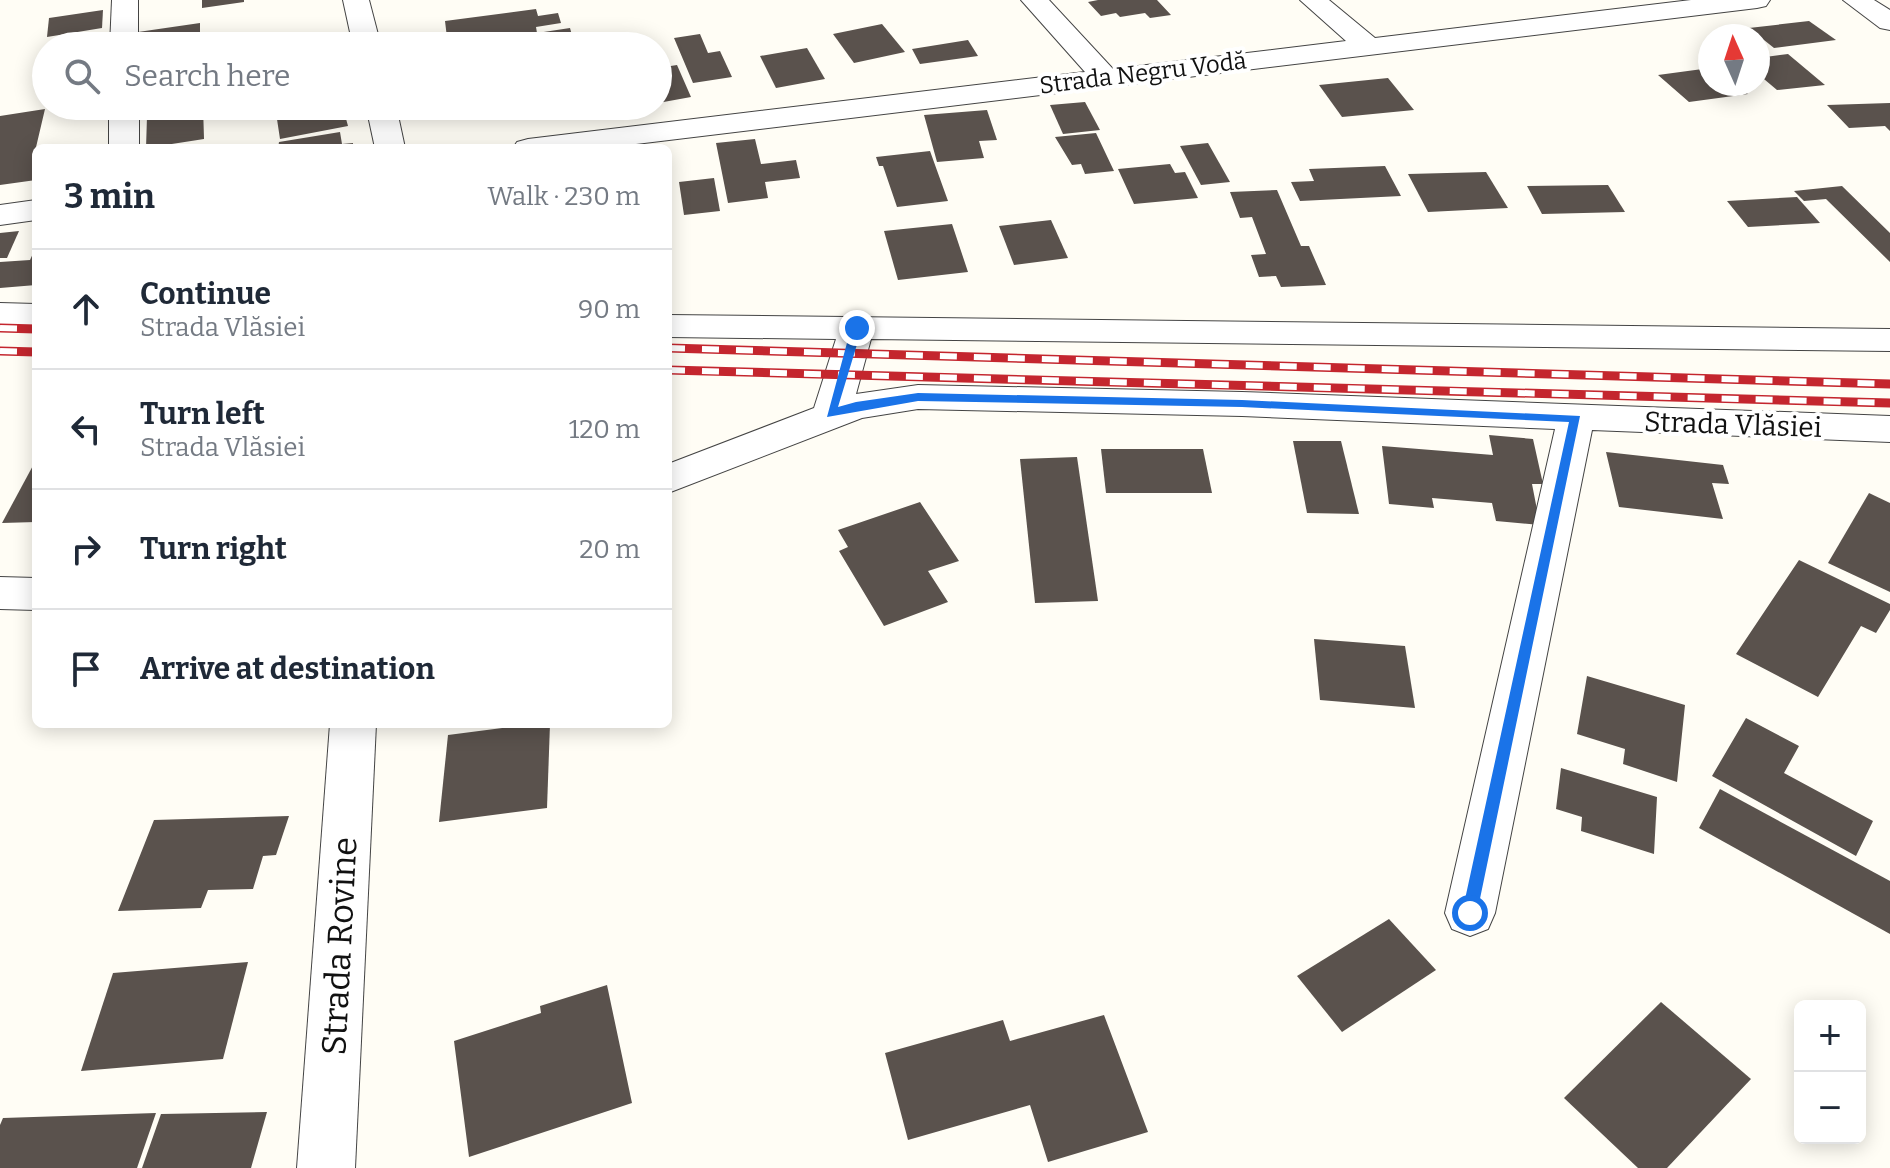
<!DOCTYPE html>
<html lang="en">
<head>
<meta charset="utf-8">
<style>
  :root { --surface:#fff; --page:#f6f6f7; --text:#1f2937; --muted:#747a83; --line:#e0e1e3 }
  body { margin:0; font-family:Bitter,serif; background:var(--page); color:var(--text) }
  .controls { position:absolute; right:24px; bottom:24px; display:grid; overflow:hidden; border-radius:12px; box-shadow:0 4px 20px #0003 }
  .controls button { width:72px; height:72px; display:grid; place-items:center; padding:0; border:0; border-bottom:2px solid var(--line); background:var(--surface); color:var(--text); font:40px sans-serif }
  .compass { position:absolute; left:1698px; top:24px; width:72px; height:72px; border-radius:50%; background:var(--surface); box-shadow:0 4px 20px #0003; rotate:357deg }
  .stop { position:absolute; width:24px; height:24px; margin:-18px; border:6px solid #1a73e8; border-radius:50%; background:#fff }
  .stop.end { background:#1a73e8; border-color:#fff; box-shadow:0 2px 8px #0008 }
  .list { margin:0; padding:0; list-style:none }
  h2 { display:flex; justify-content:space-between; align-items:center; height:104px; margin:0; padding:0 32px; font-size:34px }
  h2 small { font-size:26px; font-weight:400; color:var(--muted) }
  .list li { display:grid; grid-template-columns:52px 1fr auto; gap:24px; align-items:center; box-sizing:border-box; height:120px; padding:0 32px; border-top:2px solid var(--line) }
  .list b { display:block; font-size:30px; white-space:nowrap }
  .list p { margin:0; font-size:26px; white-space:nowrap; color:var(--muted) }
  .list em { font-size:26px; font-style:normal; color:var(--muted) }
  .icon { flex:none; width:44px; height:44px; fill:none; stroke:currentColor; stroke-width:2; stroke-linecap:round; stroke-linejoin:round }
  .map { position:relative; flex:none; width:1890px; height:1168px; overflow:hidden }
  .search { position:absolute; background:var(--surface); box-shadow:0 4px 20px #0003; left:32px; top:32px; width:640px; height:88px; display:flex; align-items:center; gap:20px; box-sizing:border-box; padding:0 28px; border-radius:44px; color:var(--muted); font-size:30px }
  .panel { position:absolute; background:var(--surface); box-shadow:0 4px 20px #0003; left:32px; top:144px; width:640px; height:584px; border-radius:12px }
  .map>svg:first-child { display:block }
  .building { fill:#5a524d }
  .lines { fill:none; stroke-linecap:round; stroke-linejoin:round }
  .street-casing { stroke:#444; stroke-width:2 }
  .street { fill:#fff; fill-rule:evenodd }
  .rail-casing { stroke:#c4262e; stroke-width:9 }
  .rail { stroke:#fff; stroke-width:6; stroke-dasharray:17; stroke-linecap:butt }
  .route { fill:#1a73e8 }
  .labels { text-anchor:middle; stroke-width:8; stroke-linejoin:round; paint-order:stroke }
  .far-street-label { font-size:24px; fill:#111; stroke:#fff }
  .street-label { font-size:28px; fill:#111; stroke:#fff }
  .near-street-label { font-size:34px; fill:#111; stroke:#fff }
</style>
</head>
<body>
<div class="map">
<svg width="1890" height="1168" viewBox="0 0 1890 1168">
  <rect width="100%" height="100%" fill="#fffdf5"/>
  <!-- building -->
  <g class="building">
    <path d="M202,0H244V2L202,8Z"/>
    <path d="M1098,0H1157L1171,15L1150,18L1145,13L1120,17L1116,13L1101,16L1088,2Z"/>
    <path d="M536,9L538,16L558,13L561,23L536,27L537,33L570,28L575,46H525L524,42L499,46H448L445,21Z"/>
    <path d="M103,10L102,28L47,37L49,18Z"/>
    <path d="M1809,21L1836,40L1774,48L1749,28Z"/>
    <path d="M200,23V46H137L138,32Z"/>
    <path d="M882,24L905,52L854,63L833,34Z"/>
    <path d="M700,34L708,53L720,51L732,77L693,83L674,38Z"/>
    <path d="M968,40L978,56L920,64L912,49Z"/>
    <path d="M807,48L825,79L776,88L760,56Z"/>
    <path d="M1788,54L1825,85L1777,90L1758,74V58Z"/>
    <path d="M677,65L691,97L658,103V68Z"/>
    <path d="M1710,68V84H1736L1748,94L1689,102L1658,75Z"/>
    <path d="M1388,78L1414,110L1342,117L1319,85Z"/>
    <path d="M1085,102L1100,130L1063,134L1050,105Z"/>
    <path d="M1890,103V131L1885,126L1849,128L1827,105Z"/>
    <path d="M275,106H316L318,120L345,115L348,126L280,139Z"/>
    <path d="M203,107L204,139L146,148L147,116Z"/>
    <path d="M45,109L33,160L36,159V180L0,185V116Z"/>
    <path d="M987,110L997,140L979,141L984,158L937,162L924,115Z"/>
    <path d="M340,132L342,144L353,143V148H278L279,142Z"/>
    <path d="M1096,133L1114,171L1085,174L1081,164L1072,165L1055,137Z"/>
    <path d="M755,139L761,164L796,160L800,178L765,182L768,198L728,203L716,143Z"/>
    <path d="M1208,143L1230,182L1201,185L1180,146Z"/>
    <path d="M930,151L948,201L897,207L883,166H879L876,157Z"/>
    <path d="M1170,164L1175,173L1185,172L1198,198L1134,204L1118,169Z"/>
    <path d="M1385,166L1401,196L1300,201L1291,182L1314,181L1309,169Z"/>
    <path d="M1486,172L1508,208L1428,212L1408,174Z"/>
    <path d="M714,178L720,211L684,215L679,182Z"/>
    <path d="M1608,185L1625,212L1542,214L1527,186Z"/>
    <path d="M1842,186L1890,233V262L1826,199L1804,201L1794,191Z"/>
    <path d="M1277,190L1301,246H1309L1326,285L1281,287L1276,276L1259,277L1251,255L1266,254L1252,217L1240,218L1230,192Z"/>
    <path d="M1797,197L1820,223L1748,227L1727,201Z"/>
    <path d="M1051,220L1068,258L1014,265L999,226Z"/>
    <path d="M952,224L968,272L898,280L884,231Z"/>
    <path d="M19,231L7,258H0V233Z"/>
    <path d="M36,247V285L0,288V262L30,260Z"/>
    <path d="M1489,435L1533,439L1543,484H1532L1540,525L1496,521L1492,503L1432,498L1434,508L1389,504L1382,446L1493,455Z"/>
    <path d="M1293,441H1341L1359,514L1307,513Z"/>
    <path d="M1101,449H1203L1212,493H1106Z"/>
    <path d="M1606,452L1723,465L1729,484L1712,483L1723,519L1619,507Z"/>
    <path d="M1077,457L1098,601L1035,603L1020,459Z"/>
    <path d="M36,460V522L2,523Z"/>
    <path d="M1869,493L1890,503V592L1828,563Z"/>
    <path d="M920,502L959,561L928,571L948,602L884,626L839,551L848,547L838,530Z"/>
    <path d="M1799,560L1890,604V610L1876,633L1861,626L1818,697L1736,654Z"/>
    <path d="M1314,639L1405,646L1415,708L1320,700Z"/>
    <path d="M1587,676L1685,705L1677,782L1623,764L1625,749L1577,734Z"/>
    <path d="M1746,718L1799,746L1784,773L1873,821L1856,856L1712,776Z"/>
    <path d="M534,724H550L547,808L439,822L448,735Z"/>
    <path d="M1561,768L1657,797L1654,854L1581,831L1582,817L1556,809Z"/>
    <path d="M1720,789L1890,881V934L1699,828Z"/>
    <path d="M289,816L276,855L263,856L253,889L208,890L201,908L118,911L154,820Z"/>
    <path d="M1389,919L1436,970L1342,1032L1297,976Z"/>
    <path d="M248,962L223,1059L81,1071L113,973Z"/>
    <path d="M607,985L632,1103L469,1157L454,1041L541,1013L540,1006Z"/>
    <path d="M1661,1002L1751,1079L1667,1168H1638L1564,1098Z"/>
    <path d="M1104,1015L1148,1132L1048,1162L1030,1105L908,1140L885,1053L1003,1020L1010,1041Z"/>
    <path d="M267,1112L251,1168H142L161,1114Z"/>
    <path d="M156,1113L137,1168H0V1125L3,1118Z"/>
  </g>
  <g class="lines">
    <defs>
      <g id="street">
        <path d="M112,0H138V46H110Z"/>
        <path d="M343,0H369L381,46H353Z"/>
        <path d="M1021,0H1049L1113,69L1346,41L1300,0H1329L1375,38L1691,0H1770L1766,6L1757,8L603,148H513L517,142L528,139L1085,72Z"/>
        <path d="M1843,0H1874L1890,10V30L1880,28Z"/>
        <rect x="109" y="106" width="30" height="42"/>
        <path d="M366,106H396L405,148H375Z"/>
        <path d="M36,200V220L0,225V205Z"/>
        <path d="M0,303L36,304V326L0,325Z"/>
        <path d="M668,315L1890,329V351L871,339L856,394L918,385L1242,392L1890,416V442L1592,430L1495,913L1488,929L1470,936L1452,929L1445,913L1555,429L1242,416L918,409L862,418L668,493V464L814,408L836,339L668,337Z"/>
        <path d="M0,577L36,578V610L0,609Z"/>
        <path d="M330,724H376L355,1168H297Z"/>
      </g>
    </defs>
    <!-- street casing -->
    <use href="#street" class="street-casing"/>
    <!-- street -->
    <use href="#street" class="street"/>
    <defs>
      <g id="rail">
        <path d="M0,328L36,329"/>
        <path d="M668,348L1890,384"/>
        <path d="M0,351L36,352"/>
        <path d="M668,370L1890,403"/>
      </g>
    </defs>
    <!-- rail casing -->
    <use href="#rail" class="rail-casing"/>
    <!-- rail -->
    <use href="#rail" class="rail"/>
  </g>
  <!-- route -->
  <path class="route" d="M857,325L862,328L838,407L856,402L918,393L1242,400L1580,416L1476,918L1470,920L1462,913L1569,422L1242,407L918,401L827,417L851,328Z"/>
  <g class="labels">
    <!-- far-street labels -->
    <g class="far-street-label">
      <text transform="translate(1143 73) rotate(-7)" y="8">Strada Negru Vodă</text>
    </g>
    <!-- street labels -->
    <g class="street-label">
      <text transform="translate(1733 424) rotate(2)" y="10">Strada Vlăsiei</text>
    </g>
    <!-- near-street labels -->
    <g class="near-street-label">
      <text transform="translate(339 946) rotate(-87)" y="12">Strada Rovine</text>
    </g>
  </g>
</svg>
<div class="controls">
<button>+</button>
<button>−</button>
</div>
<svg class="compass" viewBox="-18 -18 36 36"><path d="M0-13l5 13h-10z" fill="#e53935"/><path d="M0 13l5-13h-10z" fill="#747a83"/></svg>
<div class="stop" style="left:1470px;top:913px"></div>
<div class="stop end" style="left:857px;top:328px"></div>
<div class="search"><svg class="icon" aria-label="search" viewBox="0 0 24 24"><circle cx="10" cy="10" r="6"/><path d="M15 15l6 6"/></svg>Search here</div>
<section class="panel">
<h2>3 min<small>Walk · 230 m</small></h2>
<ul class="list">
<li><svg class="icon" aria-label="ahead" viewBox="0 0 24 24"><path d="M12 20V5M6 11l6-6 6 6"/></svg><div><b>Continue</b><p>Strada Vlăsiei</p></div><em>90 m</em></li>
<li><svg class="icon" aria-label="left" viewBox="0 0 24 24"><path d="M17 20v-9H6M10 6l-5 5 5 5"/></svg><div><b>Turn left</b><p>Strada Vlăsiei</p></div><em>120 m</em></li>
<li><svg class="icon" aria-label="right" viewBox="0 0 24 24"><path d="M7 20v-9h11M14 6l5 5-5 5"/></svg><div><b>Turn right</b></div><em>20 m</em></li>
<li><svg class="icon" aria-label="arrive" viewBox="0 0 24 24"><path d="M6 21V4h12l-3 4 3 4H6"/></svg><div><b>Arrive at destination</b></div></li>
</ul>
</section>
</div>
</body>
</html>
